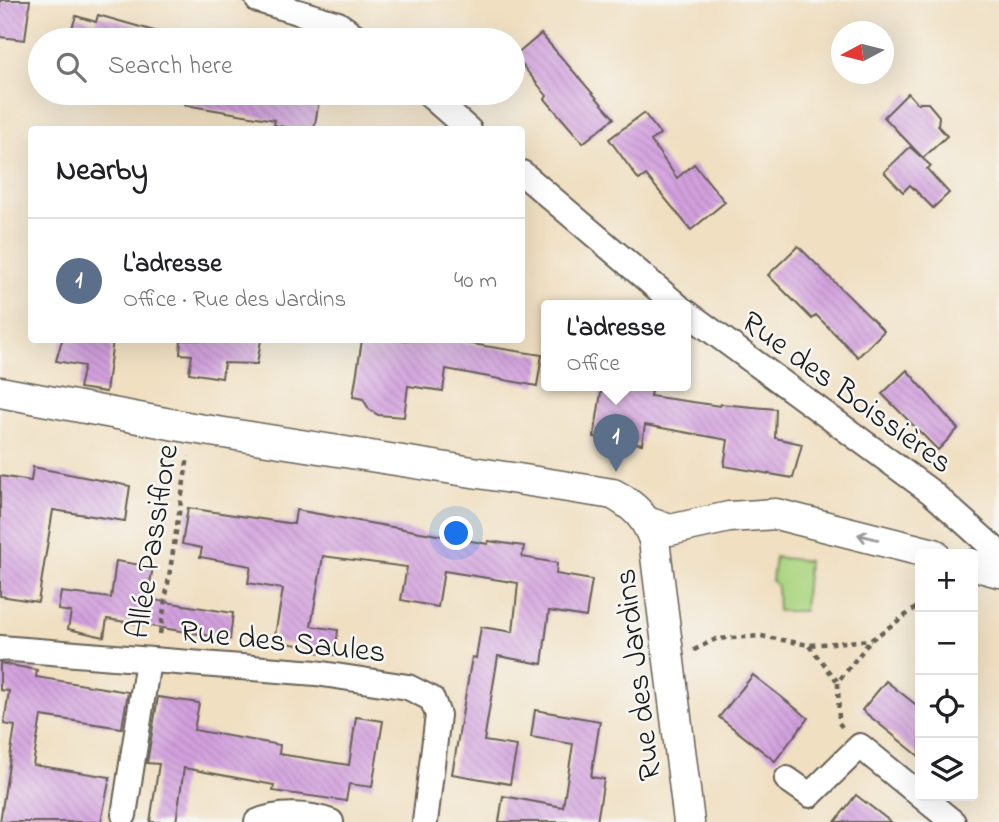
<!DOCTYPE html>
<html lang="en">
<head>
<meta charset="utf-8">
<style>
  :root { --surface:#fff; --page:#f2f2f2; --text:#202124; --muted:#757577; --line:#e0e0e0; --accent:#0b8043 }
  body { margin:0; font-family:"Indie Flower",sans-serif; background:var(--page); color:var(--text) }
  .controls { position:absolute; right:21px; bottom:21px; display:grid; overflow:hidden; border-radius:7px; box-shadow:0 7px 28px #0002 }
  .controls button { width:63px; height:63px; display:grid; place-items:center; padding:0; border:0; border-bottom:2px solid var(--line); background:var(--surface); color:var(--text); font:35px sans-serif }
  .compass { position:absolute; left:831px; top:21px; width:63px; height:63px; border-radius:50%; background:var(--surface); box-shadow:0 7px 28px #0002; rotate:263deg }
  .you { position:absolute; left:457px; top:534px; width:24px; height:24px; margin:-18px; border:5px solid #fff; border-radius:50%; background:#1a73e8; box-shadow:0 0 0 10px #1a73e833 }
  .badge { display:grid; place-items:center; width:46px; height:46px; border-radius:50%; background:var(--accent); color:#fff; font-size:23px; font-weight:700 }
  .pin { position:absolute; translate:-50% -58px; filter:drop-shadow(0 2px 4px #0008) }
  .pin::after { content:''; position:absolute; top:37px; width:24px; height:21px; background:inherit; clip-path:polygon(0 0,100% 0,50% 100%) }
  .popup { position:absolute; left:541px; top:300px; width:150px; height:91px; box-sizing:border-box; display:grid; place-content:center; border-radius:7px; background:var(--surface); filter:drop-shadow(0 2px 5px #0005); font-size:23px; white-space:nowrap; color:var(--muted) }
  .popup b { font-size:26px; color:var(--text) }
  .popup::after { content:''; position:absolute; left:50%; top:100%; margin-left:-14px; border:14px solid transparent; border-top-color:var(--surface) }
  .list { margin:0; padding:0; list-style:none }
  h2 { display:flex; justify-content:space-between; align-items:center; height:91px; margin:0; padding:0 28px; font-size:30px }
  h2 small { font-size:23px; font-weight:400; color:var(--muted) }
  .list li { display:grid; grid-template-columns:46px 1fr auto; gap:21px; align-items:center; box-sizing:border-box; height:126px; padding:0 28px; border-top:2px solid var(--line) }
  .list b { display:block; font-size:26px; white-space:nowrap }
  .list p { margin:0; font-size:23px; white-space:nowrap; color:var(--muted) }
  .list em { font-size:23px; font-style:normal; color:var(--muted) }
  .icon { flex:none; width:38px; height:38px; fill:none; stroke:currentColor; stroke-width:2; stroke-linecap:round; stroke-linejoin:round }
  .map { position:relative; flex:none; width:999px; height:822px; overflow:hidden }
  .search { position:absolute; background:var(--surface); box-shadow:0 7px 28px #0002; left:28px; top:28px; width:497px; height:77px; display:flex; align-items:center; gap:18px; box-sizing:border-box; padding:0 24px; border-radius:38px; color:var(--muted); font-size:26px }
  .panel { position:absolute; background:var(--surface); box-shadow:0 7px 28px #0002; left:28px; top:126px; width:497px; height:217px; border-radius:7px }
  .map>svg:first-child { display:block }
  .park { fill:#acd580; stroke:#64784e; stroke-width:2 }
  .building { fill:url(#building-back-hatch) }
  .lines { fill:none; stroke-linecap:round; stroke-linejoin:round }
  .minor-casing { stroke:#666056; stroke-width:28 }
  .tertiary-casing { stroke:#666056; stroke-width:33 }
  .path { stroke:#666056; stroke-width:4.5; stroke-dasharray:5 5; stroke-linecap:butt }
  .minor { stroke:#fff; stroke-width:24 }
  .tertiary { stroke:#fff; stroke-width:30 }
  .oneway { stroke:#999 }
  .labels { text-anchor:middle; stroke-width:5; stroke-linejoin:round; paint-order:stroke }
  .street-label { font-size:32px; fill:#1c1c1c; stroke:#f6f6f2 }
</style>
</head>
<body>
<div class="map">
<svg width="999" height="822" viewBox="0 0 999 822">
  <defs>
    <pattern id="building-back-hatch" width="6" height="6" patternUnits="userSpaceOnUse" patternTransform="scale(1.75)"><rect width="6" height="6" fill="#d2a0dd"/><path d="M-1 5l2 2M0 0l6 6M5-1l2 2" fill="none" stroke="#b489bd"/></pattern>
  </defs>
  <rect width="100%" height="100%" fill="#f6f6f2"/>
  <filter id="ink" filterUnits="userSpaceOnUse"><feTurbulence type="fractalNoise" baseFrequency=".0143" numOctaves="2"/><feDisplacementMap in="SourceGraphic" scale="14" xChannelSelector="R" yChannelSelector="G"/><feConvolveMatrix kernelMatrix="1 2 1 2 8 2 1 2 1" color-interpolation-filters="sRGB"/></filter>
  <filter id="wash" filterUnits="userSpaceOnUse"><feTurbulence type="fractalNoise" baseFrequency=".00686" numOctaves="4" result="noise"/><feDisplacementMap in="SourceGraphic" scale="28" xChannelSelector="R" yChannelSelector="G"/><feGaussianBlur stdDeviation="1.57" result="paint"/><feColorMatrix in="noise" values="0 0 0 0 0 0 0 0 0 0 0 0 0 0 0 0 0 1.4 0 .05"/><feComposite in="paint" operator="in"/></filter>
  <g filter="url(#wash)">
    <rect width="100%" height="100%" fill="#f0dfc1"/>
    <!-- park -->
    <path class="park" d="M775,557L808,561L804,611H778L777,586L772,581Z"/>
    <g id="blocks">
      <!-- building -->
      <g class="building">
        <path d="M0,0H30L25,40L0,37Z"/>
        <path d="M98,15L165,34L164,40H68L76,16L96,22Z"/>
        <path d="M541,34L614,118L583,143L545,99L547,96L515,56Z"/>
        <path d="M186,93H305L320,95L314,130H301L274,125L275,120L185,105Z"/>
        <path d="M908,93L917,103H928L939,116L938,126L947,136L923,158L884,117Z"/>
        <path d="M644,113L660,134L651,141L677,178L694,164L725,202L691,230L646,175L639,180L609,139Z"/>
        <path d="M910,147L931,166L927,169L949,193L933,208L910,185L903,192L884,172Z"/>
        <path d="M798,246L884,331L858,357L816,315L812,319L768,275Z"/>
        <path d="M62,340H113L106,392L79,388L84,366L56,361Z"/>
        <path d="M181,340H261L257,364L224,363L222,378L189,373L192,355L180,354Z"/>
        <path d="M362,340H446L542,355L537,386L446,369L443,391L408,386L404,417L378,415L369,409L363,399L353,397Z"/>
        <path d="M907,370L958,429L938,450L882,394Z"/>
        <path d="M602,386H652L650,396L720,406L721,404L776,409L775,438L802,444L793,478L724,466L728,440L645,425L642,444L594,437Z"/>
        <path d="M33,467L130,486L125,521L53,510L38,602L0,596V476L31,481Z"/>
        <path d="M188,508L294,524L296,510L488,544V541L524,546L522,557L557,563L556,574L592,580L586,617L549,611L542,664L498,656L484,741L517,746L510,784L452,774L472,657L476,658L481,627L513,632L518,583L444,571L438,607L401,600L407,567L323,556L311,626L338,630L335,655L304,650V646L274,641L283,589L248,583L251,566L200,557L202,548L182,544Z"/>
        <path d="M116,561L153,567L147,599L233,613L230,639L107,619L104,637L68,629L71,612L58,610L61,592L111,598Z"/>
        <path d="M0,663L37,670L36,677L128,692L122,728L41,716L33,765L110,777L101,822H0L15,726L4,724L9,691L0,690Z"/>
        <path d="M753,675L808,718L775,761L719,717Z"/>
        <path d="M886,681L920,708V757L862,710Z"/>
        <path d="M158,697L199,703L194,730L280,745L279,754L349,765L356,717L383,721L372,787L349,784L346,801L273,791L274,785L184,768L176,822H150L159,764L147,763Z"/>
        <path d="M535,710L600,721L591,777L604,779L597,822H499L503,796L563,807L573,744L531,737Z"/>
        <path d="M856,795L891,822H835Z"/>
      </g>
    </g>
  </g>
  <g filter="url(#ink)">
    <use href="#blocks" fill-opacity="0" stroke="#666056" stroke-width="2"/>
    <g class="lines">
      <defs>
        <g id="minor">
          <path d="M258,0L338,24L361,40"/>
          <path d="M427,93L469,130"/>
          <path d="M522,173L678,306"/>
          <path d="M686,312L931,492L999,553"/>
          <path d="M0,648L316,673L408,687L432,699L438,715L425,822"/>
          <path d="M787,779L810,795L860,746L920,795"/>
          <path d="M921,796L953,822"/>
          <path d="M124,815L148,661"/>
          <path d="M257,822C279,812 309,814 331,822"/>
        </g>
        <g id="tertiary">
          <path d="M0,392L192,428L613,494C635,506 646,517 654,540L689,822"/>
          <path d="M647,522L670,530L729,517L776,514L934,554"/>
          <path d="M973,565L999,572"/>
        </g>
      </defs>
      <!-- minor casing -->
      <use href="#minor" class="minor-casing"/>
      <!-- tertiary casing -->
      <use href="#tertiary" class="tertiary-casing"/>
      <!-- path -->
      <g class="path">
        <path d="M160,634L188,456"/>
        <path d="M809,646L838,682"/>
        <path d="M694,650L716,639L761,636L809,645L871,640"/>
        <path d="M842,727L839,723L838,682L871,640L920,605"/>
      </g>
      <!-- minor -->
      <use href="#minor" class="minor"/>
      <!-- tertiary -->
      <use href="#tertiary" class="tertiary"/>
    </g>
    <!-- one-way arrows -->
    <defs><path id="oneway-shaft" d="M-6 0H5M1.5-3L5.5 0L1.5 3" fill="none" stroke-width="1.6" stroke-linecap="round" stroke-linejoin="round" transform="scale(1.75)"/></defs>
    <use class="oneway" href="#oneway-shaft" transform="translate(868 537) rotate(-166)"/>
  </g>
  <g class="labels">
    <!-- street labels -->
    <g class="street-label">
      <text transform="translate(848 391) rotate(36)" y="11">Rue des Boissières</text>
      <text transform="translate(151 541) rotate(-81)" y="11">Allée Passiflore</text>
      <text transform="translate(283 640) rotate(6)" y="11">Rue des Saules</text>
      <text transform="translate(636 675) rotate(-97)" y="11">Rue des Jardins</text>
    </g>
  </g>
</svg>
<div class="controls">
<button>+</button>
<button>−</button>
<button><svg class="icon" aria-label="locate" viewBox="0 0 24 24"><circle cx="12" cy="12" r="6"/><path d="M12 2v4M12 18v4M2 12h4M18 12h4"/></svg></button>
<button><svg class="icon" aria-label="layers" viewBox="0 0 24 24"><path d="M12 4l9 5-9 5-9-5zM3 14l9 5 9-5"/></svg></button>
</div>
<svg class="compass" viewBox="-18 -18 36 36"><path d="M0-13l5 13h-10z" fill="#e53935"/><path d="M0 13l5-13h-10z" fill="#757577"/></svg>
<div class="you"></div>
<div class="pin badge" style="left:616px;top:472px;background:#5c6f8a">1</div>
<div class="popup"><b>L'adresse</b>Office</div>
<div class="search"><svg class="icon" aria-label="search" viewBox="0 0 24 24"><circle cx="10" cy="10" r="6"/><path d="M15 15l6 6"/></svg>Search here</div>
<section class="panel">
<h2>Nearby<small></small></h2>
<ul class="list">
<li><span class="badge" style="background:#5c6f8a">1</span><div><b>L'adresse</b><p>Office · Rue des Jardins</p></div><em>40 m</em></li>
</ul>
</section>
</div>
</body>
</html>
